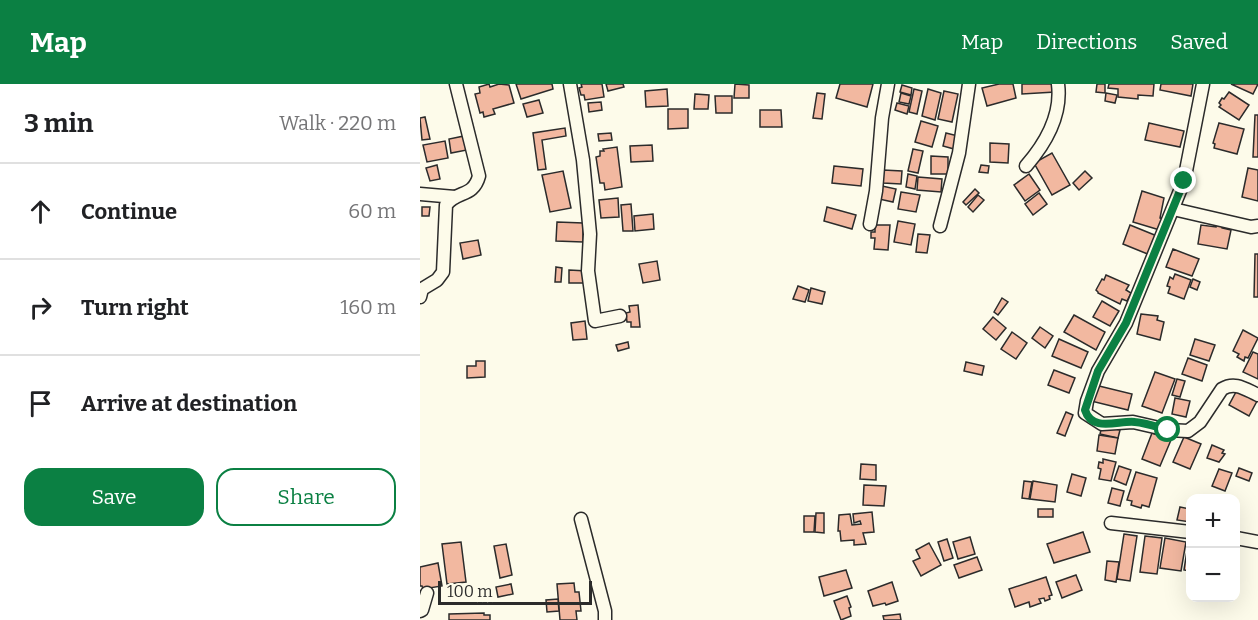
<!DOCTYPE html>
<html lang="en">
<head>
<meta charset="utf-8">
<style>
  :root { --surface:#fff; --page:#f6f6f6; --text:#202124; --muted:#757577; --line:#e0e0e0; --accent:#0b8043 }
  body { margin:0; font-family:Bitter,serif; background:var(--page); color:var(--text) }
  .controls { position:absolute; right:18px; bottom:18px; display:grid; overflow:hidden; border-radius:12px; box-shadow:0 6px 24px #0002 }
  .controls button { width:54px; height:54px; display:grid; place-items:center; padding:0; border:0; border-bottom:2px solid var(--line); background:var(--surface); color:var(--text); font:30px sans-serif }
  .scale { position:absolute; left:18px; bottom:15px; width:154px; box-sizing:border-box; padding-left:6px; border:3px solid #2b2b2b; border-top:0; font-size:16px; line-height:21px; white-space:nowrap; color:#2b2b2b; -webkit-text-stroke:4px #fdfbea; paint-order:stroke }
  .stop { position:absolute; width:18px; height:18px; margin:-14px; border:4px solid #0b8043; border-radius:50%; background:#fff }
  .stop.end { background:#0b8043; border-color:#fff; box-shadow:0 2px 6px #0008 }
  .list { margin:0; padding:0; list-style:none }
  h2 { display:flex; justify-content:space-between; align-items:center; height:78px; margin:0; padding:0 24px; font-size:26px }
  h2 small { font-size:20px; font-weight:400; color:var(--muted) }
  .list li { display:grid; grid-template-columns:39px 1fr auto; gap:18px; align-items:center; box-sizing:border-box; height:96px; padding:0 24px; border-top:2px solid var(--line) }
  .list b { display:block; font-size:22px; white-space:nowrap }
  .list em { font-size:20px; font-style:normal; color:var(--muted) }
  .actions { display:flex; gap:12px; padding:18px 24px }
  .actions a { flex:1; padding:14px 0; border:2px solid var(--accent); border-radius:18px; text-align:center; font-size:21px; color:var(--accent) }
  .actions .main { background:var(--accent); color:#fff }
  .icon { flex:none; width:33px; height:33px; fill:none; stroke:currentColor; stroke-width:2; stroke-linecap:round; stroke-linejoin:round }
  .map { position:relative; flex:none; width:838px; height:536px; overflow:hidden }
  header { display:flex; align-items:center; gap:36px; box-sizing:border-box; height:84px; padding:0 30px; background:var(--accent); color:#fff }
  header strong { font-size:28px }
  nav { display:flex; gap:33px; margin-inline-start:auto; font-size:21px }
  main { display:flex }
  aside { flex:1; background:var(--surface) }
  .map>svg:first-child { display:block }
  .building { fill:#f2b8a0; stroke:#2b2b2b; stroke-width:1.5 }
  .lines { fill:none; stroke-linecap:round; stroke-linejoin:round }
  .minor-casing { stroke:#2b2b2b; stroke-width:15 }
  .minor { stroke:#fdfbea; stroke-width:12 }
  .route { stroke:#0b8043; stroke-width:8 }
</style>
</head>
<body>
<header>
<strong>Map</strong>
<nav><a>Map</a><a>Directions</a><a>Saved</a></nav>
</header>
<main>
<aside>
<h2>3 min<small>Walk · 220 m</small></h2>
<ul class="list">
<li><svg class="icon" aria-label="ahead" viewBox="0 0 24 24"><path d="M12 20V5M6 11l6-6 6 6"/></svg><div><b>Continue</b></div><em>60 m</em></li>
<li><svg class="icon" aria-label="right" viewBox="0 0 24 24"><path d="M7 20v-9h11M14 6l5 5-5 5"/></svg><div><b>Turn right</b></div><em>160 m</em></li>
<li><svg class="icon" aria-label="arrive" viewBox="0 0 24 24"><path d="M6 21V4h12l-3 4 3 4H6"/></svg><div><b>Arrive at destination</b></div></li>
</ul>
<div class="actions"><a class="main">Save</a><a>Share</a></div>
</aside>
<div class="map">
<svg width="838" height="536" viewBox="0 0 838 536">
  <rect width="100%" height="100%" fill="#fdfbea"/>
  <!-- building -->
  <g class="building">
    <path d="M69,0L70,3L79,0L89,1L94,19L73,25L75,30L64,33L63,28L60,29L55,10L60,9L59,3Z"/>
    <path d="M96,0H132L133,5L101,15Z"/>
    <path d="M161,0H182L184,13L165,16L164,11H161L159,4L162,3Z"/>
    <path d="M186,0H203L204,3L188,7Z"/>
    <path d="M315,0L329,1V14H314Z"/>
    <path d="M420,0H453L447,23L416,14Z"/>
    <path d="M579,0H593L596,14L567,22L562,4Z"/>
    <path d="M602,0H635V8L602,10Z"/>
    <path d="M677,0H685V9L676,8Z"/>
    <path d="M689,0H734L733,12L718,11V15L698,13V5L688,4Z"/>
    <path d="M741,0H773L771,12L740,6Z"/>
    <path d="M811,0H838L833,10Z"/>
    <path d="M482,1L492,4L491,11L480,8Z"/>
    <path d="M247,5L248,22L226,23L225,7Z"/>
    <path d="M494,5L502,7L497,30L489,28Z"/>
    <path d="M508,5L521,9L515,36L502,32Z"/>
    <path d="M524,7L538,10L532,38L518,35Z"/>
    <path d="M809,8L829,21L819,36L799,23L801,21L799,19L802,14L804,15Z"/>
    <path d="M397,9L405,10L402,35L393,34Z"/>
    <path d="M481,9L491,12L489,20L479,18Z"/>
    <path d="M686,9L697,11L695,19L685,17Z"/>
    <path d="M275,10L289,11L288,25H274Z"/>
    <path d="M295,12H312V29H296Z"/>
    <path d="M119,16L123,29L107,33L103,20Z"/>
    <path d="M181,18L182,26L169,28L168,19Z"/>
    <path d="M477,19L489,22L487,30L475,26Z"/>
    <path d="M248,25H268V44L248,45Z"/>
    <path d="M340,26H361L362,43H340Z"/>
    <path d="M835,31H838V73H833Z"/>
    <path d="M5,33L10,55L2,56L0,34Z"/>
    <path d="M501,37L518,42L512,63L495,58Z"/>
    <path d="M729,39L764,47L760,63L725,56Z"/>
    <path d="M799,39L824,45L817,70L794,64L795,60L793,59Z"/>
    <path d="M145,44L146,52L122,56L126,85L118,86L113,49Z"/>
    <path d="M191,49L192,56L179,57L178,50Z"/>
    <path d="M526,49L538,52L534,65L523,62Z"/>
    <path d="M44,52L47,66L31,69L29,55Z"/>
    <path d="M25,57L28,74L7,78L3,61Z"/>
    <path d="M570,59L589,60L588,79L570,78Z"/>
    <path d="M232,61L233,77L211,78L210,62Z"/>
    <path d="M197,63L202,103L185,106L184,99H180L176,73L180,72V67H184L183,65Z"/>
    <path d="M493,65L503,67L498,89L488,87Z"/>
    <path d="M632,69L650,101L632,111L614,79Z"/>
    <path d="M511,72L528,73V90H511Z"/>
    <path d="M17,81L20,95L10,97L6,84Z"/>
    <path d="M561,81L569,82L568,89L559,88Z"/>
    <path d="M414,82L443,85L441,102L412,99Z"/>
    <path d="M828,84L838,86V117L822,113Z"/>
    <path d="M463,86L482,87L481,100L463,99Z"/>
    <path d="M143,87L151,124L130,128L122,91Z"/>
    <path d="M665,87L672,94L659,106L653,99Z"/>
    <path d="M488,90L497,92L495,105L486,103Z"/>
    <path d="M609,90L620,106L605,117L594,101Z"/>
    <path d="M498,93L522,95L521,108L497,106Z"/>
    <path d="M462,102L476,105L473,118L459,115Z"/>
    <path d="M555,105L559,109L546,121L543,118Z"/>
    <path d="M722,107L744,114L740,134L746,136L743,147L713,138Z"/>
    <path d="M481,108L500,111L496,128L478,125Z"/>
    <path d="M619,109L627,120L613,131L605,120Z"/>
    <path d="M558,111L564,116L553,128L548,123Z"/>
    <path d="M198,114L199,133L181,134L179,116Z"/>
    <path d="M211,120L213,147H203L201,121Z"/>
    <path d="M2,123H10L9,132H2Z"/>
    <path d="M407,123L436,131L432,145L404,137Z"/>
    <path d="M233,130L234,145L215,147L214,132Z"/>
    <path d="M478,137L495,140L491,161L474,158Z"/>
    <path d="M137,138L163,139V158L136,157Z"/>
    <path d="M796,140L802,141V144L811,146L807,165L778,160L781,141L796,143Z"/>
    <path d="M455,141H470L468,166L454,165L455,154H451V148H455Z"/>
    <path d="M710,141L737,152L730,171L703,160Z"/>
    <path d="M498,150L510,151L507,169L496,168Z"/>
    <path d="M58,156L61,171L43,175L40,159Z"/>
    <path d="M753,165L779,175L772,192L746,183Z"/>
    <path d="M835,170H838V213H834Z"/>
    <path d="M237,177L240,196L223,199L219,180Z"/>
    <path d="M136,183L142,184L141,198H135Z"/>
    <path d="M149,186L167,187V199H149Z"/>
    <path d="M755,190L771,196L764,215L748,209L750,203L747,202L750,193L753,195Z"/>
    <path d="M686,191L709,201L706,206L711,209L707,217L702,215L700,220L678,209V208L676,206L682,195L684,196Z"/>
    <path d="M773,195L780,198L777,206L770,203Z"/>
    <path d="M378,202L389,206L385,218L373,215Z"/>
    <path d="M391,204L405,208L402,220L388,217Z"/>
    <path d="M582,214L588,218L578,231L574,228Z"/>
    <path d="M682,217L699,227L690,242L673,233Z"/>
    <path d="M218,221L220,243H211V238H207L206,229L210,228L209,222Z"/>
    <path d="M721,230L738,232L737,236L744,238L740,256L717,250Z"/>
    <path d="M654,231L685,248L676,266L644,248Z"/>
    <path d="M573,233L586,244L576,256L563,245Z"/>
    <path d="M165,237L167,255L153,256L151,239Z"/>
    <path d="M620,243L633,252L625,264L612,254Z"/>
    <path d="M823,246L838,254L828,274L825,273L824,277L817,273L819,270L813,267Z"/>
    <path d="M592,248L607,259L596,275L581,265Z"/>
    <path d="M639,255L668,268L661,284L632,272Z"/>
    <path d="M775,255L795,261L789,277L770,271Z"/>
    <path d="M208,258L209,264L198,267L196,261Z"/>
    <path d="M833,268L838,270V295L823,288Z"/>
    <path d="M768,274L787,281L782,297L762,290Z"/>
    <path d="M56,277H65V293L47,294V282H56Z"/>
    <path d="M546,278L564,282L562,291L544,287Z"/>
    <path d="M634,286L655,294L649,309L628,301Z"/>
    <path d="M735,288L755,295L742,329L722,322Z"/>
    <path d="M757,295L765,297L760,313L752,311Z"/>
    <path d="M675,301L712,310L708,326L671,317Z"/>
    <path d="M817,306L837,317L829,332L809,321Z"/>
    <path d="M755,314L770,317L766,333L752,330Z"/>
    <path d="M646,328L653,331L645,352L637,349Z"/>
    <path d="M682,342L700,346L698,354L680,350Z"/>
    <path d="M732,349L751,356L740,382L722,375Z"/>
    <path d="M679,351L698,354L695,370L677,367Z"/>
    <path d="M764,353L781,360L770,385L753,378Z"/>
    <path d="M792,361L804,366L802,369L805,370L799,378L787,374Z"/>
    <path d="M683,375L696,378L691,397L679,395L681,385L678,384L679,378L683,379Z"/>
    <path d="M441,380L456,381V396L440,395Z"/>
    <path d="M699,382L711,386L706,401L694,396Z"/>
    <path d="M819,384L832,389L829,397L816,392Z"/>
    <path d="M799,385L812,389L805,407L792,402Z"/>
    <path d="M716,388L737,394L729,423L722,421L721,424L711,421L712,417L707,416Z"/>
    <path d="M652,390L666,394L661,412L647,408Z"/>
    <path d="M604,397L612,398L609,415L602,414Z"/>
    <path d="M613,397L637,401L635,418L610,415Z"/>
    <path d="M444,401L466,402L464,422L443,421Z"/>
    <path d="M692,404L704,407L700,422L688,419Z"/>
    <path d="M760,423L770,425V438L757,436Z"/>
    <rect x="618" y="425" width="15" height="8"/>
    <path d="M452,428L454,448L443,449L446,460L434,461V456L421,457L420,447H418L419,431L430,430L432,441L441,440L440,437L434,439L433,430Z"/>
    <path d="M396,429H404V449L395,448Z"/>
    <path d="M384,432H395L394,448H384Z"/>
    <path d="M663,448L670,468L634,479L627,460Z"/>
    <path d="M704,450L717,452L710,497L697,495Z"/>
    <path d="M725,452L742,454L737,490L720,488Z"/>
    <path d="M550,453L555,470L538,475L533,458Z"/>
    <path d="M745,454L766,458L761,487L740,484Z"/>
    <path d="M769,454H770V487L764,486Z"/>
    <path d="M527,455L533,474L524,477L518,458Z"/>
    <path d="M41,458L46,498L27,500L22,460Z"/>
    <path d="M509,459L521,481L501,492L493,477L500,474L496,466Z"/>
    <path d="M86,460L92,491L80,494L74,462Z"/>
    <path d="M557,473L562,486L539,494L534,481Z"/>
    <path d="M687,477L699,478L696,498L685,496Z"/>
    <path d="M18,479L22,502L3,505L2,502H0V483Z"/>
    <path d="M426,486L432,504L404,512L399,493Z"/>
    <path d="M656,491L662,506L642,514L636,498Z"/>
    <path d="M626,493L632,511L629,512L630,515L625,517L624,514L619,515L621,519L610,523L609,518L595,523L589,505Z"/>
    <path d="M472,498L478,517L466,521L465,519L453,522L448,507Z"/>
    <path d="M154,499L155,508H159L161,527H156L157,536H140L137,500Z"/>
    <path d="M91,500L93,510L78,513L76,503Z"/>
    <path d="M427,512L431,523L429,524L431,532L421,536L414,517Z"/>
    <path d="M138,515L139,527L127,528L126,516Z"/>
    <path d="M64,529V531H70V536H29V530Z"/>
    <path d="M480,530L481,536H464L463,532Z"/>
  </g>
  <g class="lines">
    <defs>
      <g id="minor">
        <path d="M150,0L163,76L170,150L168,187L175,237L200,232"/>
        <path d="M783,0L764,97L706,239L678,287L667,317L665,329L682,340L713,338L748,346L768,347L780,338L802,305C815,297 825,305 838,311"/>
        <path d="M606,82C626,59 642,31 638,0"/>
        <path d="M0,110L35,113"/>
        <path d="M753,125L831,143L838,142"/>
        <path d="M450,140L456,107L462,34L468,0"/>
        <path d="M520,142L539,69L549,0"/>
        <path d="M0,213L2,205L17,196L23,188L26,121C37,106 53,114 59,92L36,0"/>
        <path d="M161,435L185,527V536"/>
        <path d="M691,439L770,448"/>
        <path d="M816,454L838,458"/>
        <path d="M0,527L2,526L7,509"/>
      </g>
    </defs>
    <!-- minor casing -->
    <use href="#minor" class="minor-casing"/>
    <!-- minor -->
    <use href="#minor" class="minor"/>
  </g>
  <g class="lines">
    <!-- route -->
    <path class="route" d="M748,346C737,343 726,339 715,338C699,336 672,349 665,326L678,287L706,239L764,97"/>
  </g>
</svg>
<div class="controls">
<button>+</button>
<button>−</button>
</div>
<div class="scale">100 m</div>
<div class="stop" style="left:748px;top:346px"></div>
<div class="stop end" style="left:764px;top:97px"></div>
</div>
</main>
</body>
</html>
